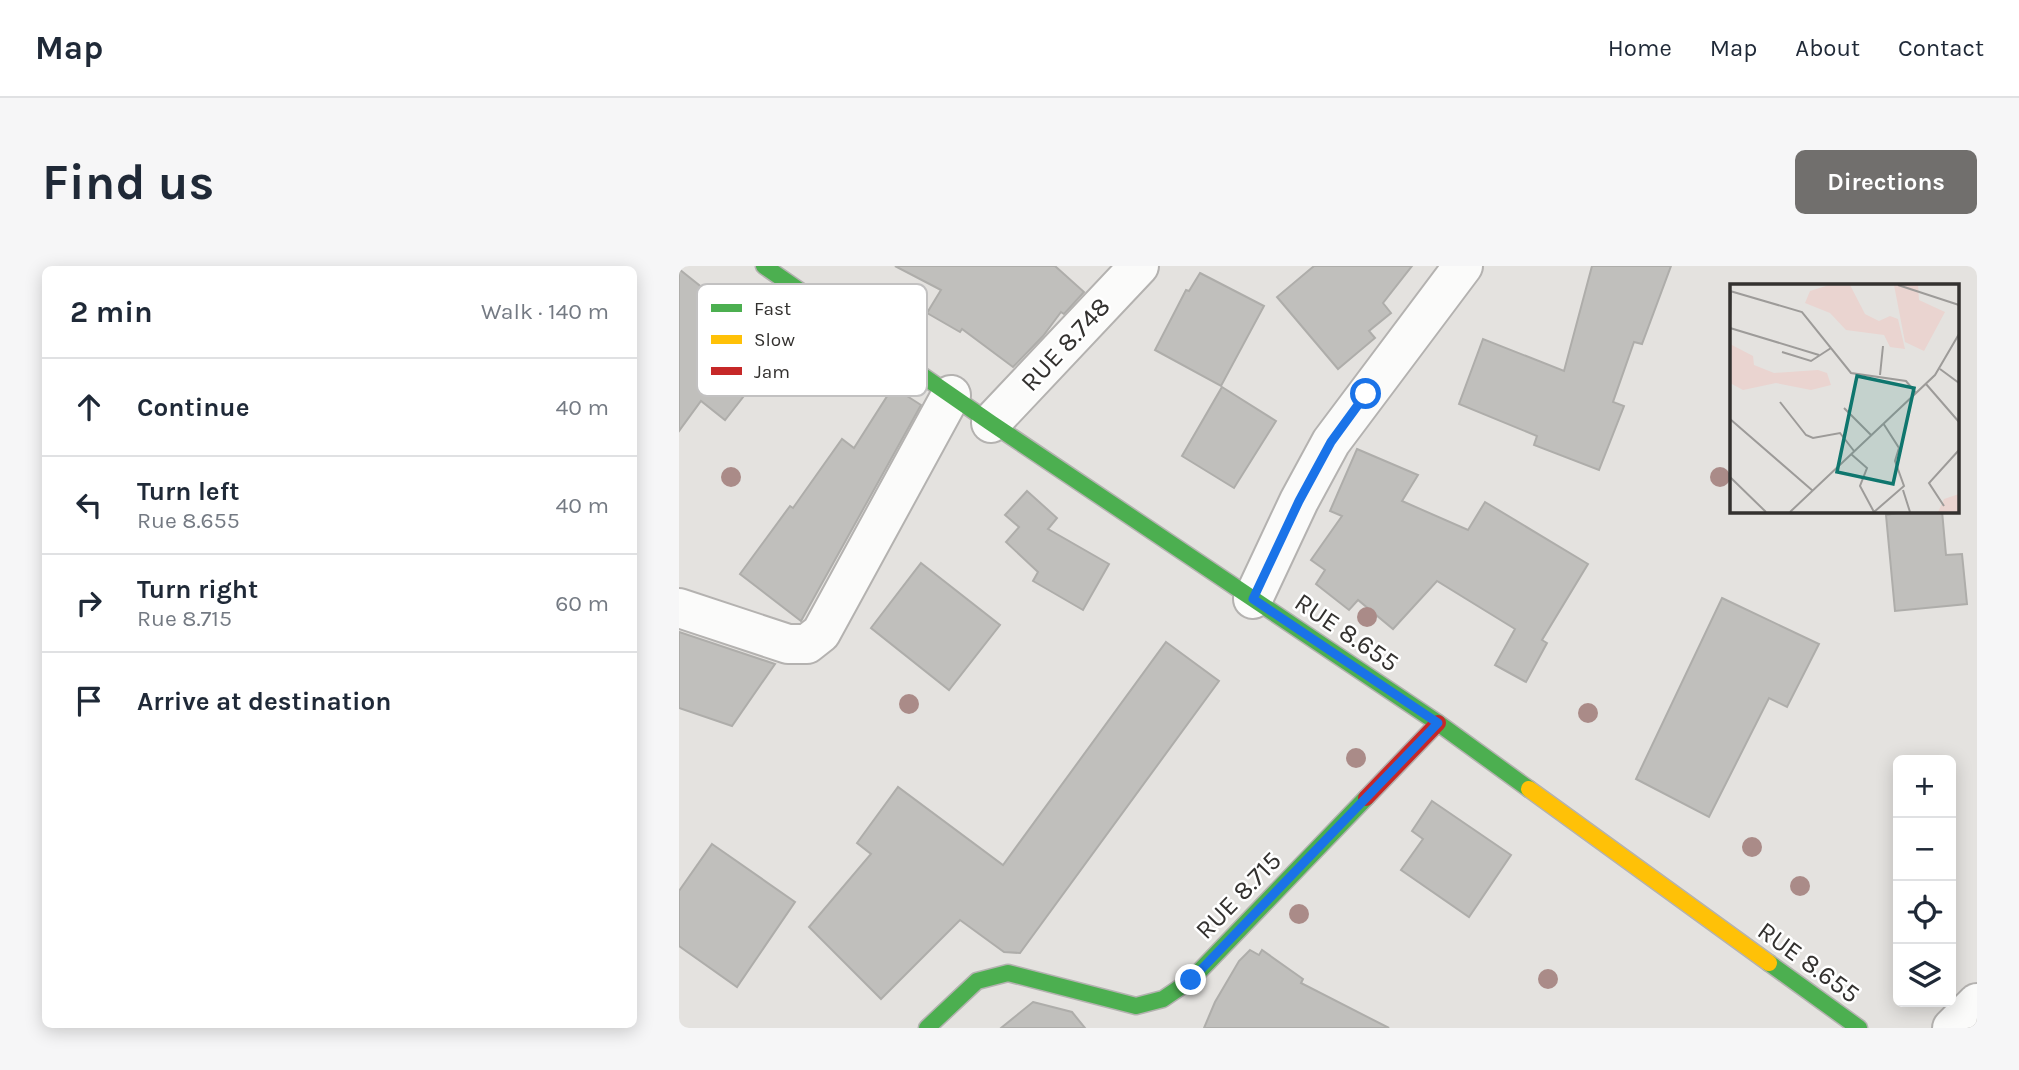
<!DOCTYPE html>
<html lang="en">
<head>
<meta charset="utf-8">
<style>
  :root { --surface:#fff; --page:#f6f6f7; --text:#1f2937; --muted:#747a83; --line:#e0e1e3; --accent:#716f6d }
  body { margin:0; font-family:Karla,sans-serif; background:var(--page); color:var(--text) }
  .controls { position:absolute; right:21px; bottom:21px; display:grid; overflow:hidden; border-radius:10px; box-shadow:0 4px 18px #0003 }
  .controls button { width:63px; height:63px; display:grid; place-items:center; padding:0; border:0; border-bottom:2px solid var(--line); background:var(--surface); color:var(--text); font:35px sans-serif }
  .stop { position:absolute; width:21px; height:21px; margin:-16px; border:5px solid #1a73e8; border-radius:50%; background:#fff }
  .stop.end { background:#1a73e8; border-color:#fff; box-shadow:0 2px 7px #0008 }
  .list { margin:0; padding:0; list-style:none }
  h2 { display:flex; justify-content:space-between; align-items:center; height:91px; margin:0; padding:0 28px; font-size:30px }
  h2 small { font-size:23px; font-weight:400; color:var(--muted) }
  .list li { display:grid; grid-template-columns:46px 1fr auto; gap:21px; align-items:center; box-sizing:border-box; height:98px; padding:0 28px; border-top:2px solid var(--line) }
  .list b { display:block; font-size:26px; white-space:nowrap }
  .list p { margin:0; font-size:23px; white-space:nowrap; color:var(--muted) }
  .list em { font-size:23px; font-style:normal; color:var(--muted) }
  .icon { flex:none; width:38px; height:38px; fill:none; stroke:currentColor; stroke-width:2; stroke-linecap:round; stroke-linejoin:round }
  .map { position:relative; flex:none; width:1298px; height:762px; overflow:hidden; border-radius:10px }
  header { display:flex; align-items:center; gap:42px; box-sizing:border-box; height:98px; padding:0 35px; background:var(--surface); border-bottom:2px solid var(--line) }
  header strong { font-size:33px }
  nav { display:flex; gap:38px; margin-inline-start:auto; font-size:24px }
  .intro { display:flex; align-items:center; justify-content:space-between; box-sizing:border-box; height:168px; padding:0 42px }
  h1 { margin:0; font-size:49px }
  .button { padding:18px 32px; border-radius:10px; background:var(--accent); color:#fff; font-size:24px; font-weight:700 }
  main { display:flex; gap:42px; padding:0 42px }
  aside { flex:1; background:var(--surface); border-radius:10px; box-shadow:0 4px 18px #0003 }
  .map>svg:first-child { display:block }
  .building { fill:#c0bfbc; stroke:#aeadaa; stroke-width:2 }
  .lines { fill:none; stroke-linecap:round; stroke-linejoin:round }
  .street-casing { stroke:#b4b2b0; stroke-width:42 }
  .fast-casing { stroke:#b4b2b0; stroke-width:19 }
  .slow-casing { stroke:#b4b2b0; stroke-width:19 }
  .jam-casing { stroke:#b4b2b0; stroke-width:19 }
  .street { stroke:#fbfbfa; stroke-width:38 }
  .fast { stroke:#4caf50; stroke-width:16 }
  .slow { stroke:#ffc107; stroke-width:16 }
  .jam { stroke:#c62828; stroke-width:16 }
  .tree { fill:#aa8b88 }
  .route { stroke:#1a73e8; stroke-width:9 }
  .labels { text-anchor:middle; stroke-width:5; stroke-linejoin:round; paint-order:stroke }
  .street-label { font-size:26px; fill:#33312f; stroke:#fff }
  .inset-road { fill:none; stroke:#9d9b99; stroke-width:2 }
  .view { fill:#0f766e; fill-opacity:0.15; stroke:#0f766e; stroke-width:3.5 }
  .inset-edge { fill:none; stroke:#33312f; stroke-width:3.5 }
  .key { fill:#fff; stroke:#c2c1c1; stroke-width:2 }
  .key-label { font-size:19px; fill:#33312f }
</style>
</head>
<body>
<header>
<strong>Map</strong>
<nav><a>Home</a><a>Map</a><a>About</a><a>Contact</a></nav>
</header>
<div class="intro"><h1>Find us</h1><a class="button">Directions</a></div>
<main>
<aside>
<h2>2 min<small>Walk · 140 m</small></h2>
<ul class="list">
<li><svg class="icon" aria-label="ahead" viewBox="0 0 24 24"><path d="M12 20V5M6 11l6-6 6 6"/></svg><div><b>Continue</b></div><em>40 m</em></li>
<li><svg class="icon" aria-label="left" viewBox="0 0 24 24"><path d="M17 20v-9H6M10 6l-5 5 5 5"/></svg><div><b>Turn left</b><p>Rue 8.655</p></div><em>40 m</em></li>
<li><svg class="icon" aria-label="right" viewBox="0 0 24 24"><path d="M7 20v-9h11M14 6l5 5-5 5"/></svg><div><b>Turn right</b><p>Rue 8.715</p></div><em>60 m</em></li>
<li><svg class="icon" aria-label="arrive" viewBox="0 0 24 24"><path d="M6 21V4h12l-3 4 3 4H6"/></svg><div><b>Arrive at destination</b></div></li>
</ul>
</aside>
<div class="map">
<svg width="1298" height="762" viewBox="0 0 1298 762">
  <rect width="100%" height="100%" fill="#e4e2df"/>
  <!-- building -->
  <g class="building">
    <path d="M216,0H376L405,26L385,48L382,46L364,70L334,101L283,63L281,66L248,47L262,24Z"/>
    <path d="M635,0H733L704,37L712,47L690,65L696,72L659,103L598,31Z"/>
    <path d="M913,0H992L963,78L955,76L934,136L945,140L920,204L855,179L858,170L780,138L804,73L885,105Z"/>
    <path d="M0,3L40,35L22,57L83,107L46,154L22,135L0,165Z"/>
    <path d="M521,7L585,40L542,120L476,84L507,24L510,25Z"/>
    <path d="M214,121L242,139L122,355L61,308L111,240L114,242L163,173L175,182Z"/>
    <path d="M543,121L597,155L555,222L503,190Z"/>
    <path d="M678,183L739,209L723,235L789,264L806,236L909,298L863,374L868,377L847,416L816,399L836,363L758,315L714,363L679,334L670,344L637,318L646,304L632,294L663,250L651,245Z"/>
    <path d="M348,225L378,252L369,263L430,298L404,344L354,315L359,306L327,276L340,261L326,249Z"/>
    <path d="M1230,245H1263L1267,289L1283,288L1288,338L1216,345L1207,249Z"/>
    <path d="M242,297L321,359L270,424L192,362Z"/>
    <path d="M1043,332L1140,378L1108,441L1090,432L1030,551L957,513Z"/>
    <path d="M0,366L96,398L53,460L0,442Z"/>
    <path d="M487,376L540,415L341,687L325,686L281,654L202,733L130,661L192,588L178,577L219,521L324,599Z"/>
    <path d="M753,535L832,589L790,651L722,604L744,573L733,565Z"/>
    <path d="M33,578L116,636L58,721L0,680V625Z"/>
    <path d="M571,684L580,689L583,684L624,713L622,717L710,762H525L536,736L560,695Z"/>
    <path d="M354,736L393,746L406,762H322Z"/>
  </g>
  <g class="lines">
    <defs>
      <g id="street">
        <path d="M312,157L460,0"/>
        <path d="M574,333L620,235L652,176L784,0"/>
        <path d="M0,342L109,378H128L142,367L272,129"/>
        <path d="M1273,762L1298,737"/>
      </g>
      <g id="fast">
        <path d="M85,0L312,157L759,457L850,523"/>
        <path d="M1090,697L1180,762"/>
        <path d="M248,762L298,715L329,707L457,740L484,733L512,714L687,532"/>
      </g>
      <path id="slow" d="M850,523L1090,697"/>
      <path id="jam" d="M687,532L759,457"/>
    </defs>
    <!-- street casing -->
    <use href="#street" class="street-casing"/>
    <!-- fast casing -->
    <use href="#fast" class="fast-casing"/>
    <!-- slow casing -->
    <use href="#slow" class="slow-casing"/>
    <!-- jam casing -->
    <use href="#jam" class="jam-casing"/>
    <!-- street -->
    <use href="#street" class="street"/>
    <!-- fast -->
    <use href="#fast" class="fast"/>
    <!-- slow -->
    <use href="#slow" class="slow"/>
    <!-- jam -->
    <use href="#jam" class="jam"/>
  </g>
  <!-- trees -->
  <g class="tree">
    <circle cx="52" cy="211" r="10"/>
    <circle cx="1041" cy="211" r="10"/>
    <circle cx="688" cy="351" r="10"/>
    <circle cx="230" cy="438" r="10"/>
    <circle cx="909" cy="447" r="10"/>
    <circle cx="677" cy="492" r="10"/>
    <circle cx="1073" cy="581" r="10"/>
    <circle cx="1121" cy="620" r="10"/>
    <circle cx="620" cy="648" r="10"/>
    <circle cx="869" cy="713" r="10"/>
  </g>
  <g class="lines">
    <!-- route -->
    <path class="route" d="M512,714L759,457L574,333L620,235L652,176L687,128"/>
  </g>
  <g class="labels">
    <!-- street labels -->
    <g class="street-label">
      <text transform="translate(386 78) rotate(-47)" y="9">RUE 8.748</text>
      <text transform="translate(668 366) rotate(34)" y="9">RUE 8.655</text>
      <text transform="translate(559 629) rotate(-46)" y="9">RUE 8.715</text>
      <text transform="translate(1130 696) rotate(36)" y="9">RUE 8.655</text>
    </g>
  </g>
  <!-- overview -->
  <g transform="translate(1051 18)">
    <rect width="229" height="229" fill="#e4e2df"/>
    <path d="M99,1H120L135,30L149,37L160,32L168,35L175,65L160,63L154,51L116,46L100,29L75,19L80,7ZM164,1H188L189,16L215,28L194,67L175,58ZM0,60L23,72L24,81L44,89L88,86L97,89L101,101L81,106L46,99L13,106L0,99ZM229,210V228H208L214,215Z" fill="#ead4d0"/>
    <path class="inset-road" d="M168,1L229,21M0,7L72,28L121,89L176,97L186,109M0,34L1,7M0,44L89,71M52,68L81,77L101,64M210,85L229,99M150,91L153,62M196,100L229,138M50,118L76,151L83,154L110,149L124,167M114,124L141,151M0,135L83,207M121,170L137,184L130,202L144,228M0,193L36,228M173,206L180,228M214,222L199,199L229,166M60,228L205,91L229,50M144,228L174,202L165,177L169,164L153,139"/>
    <path class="view" d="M127,92L184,104L163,200L107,188Z"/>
    <rect width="229" height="229" class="inset-edge"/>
  </g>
  <!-- legend -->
  <rect x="18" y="18" width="230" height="112" rx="10" class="key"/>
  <rect x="32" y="38" width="31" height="8" fill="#4caf50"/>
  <rect x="32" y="69" width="31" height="9" fill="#ffc107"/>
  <rect x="32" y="101" width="31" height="8" fill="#c62828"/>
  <g class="key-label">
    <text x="75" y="49">Fast</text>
    <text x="75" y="80">Slow</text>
    <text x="75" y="112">Jam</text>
  </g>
</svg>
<div class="controls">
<button>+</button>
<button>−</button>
<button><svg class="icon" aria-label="locate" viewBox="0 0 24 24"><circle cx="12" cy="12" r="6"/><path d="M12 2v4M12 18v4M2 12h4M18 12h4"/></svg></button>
<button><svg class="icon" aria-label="layers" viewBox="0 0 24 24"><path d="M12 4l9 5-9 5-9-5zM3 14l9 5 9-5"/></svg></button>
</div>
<div class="stop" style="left:687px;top:128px"></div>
<div class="stop end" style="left:512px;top:714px"></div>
</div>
</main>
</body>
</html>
